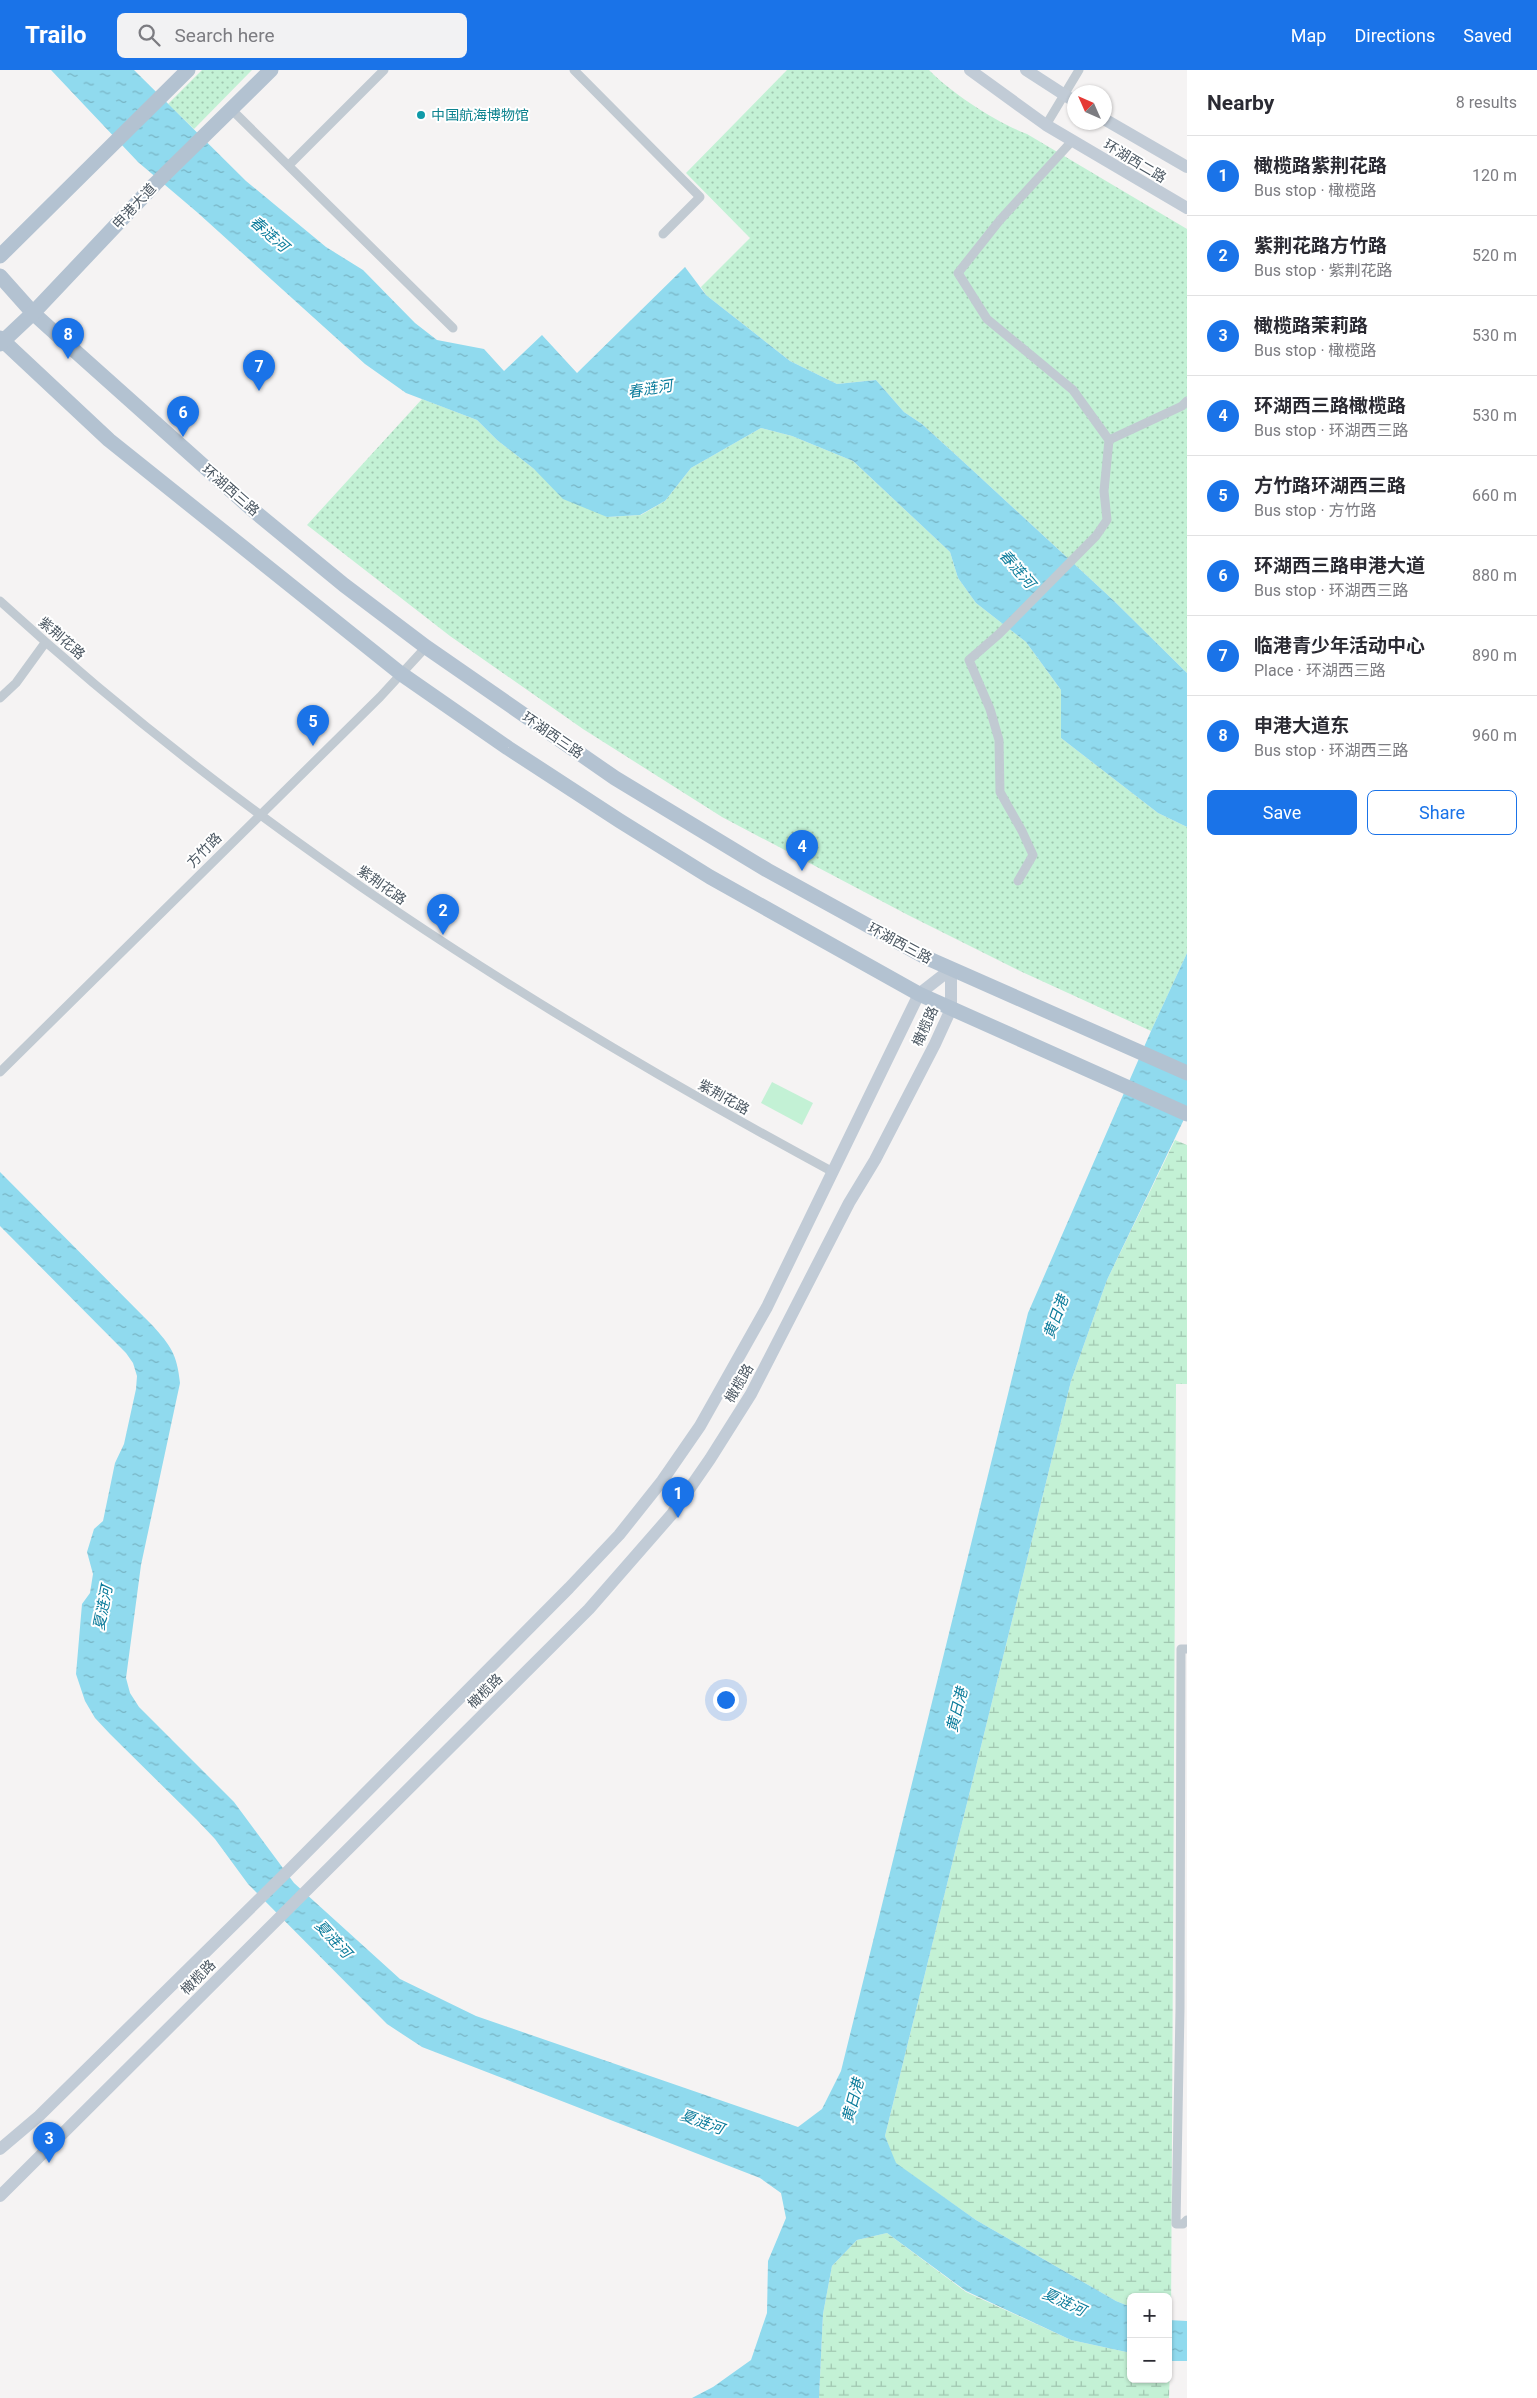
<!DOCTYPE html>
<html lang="en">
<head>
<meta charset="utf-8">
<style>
  :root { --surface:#fff; --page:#f2f2f3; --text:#2b2b33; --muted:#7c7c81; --line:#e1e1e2; --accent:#1a73e8 }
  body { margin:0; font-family:Roboto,"Noto Sans SC",sans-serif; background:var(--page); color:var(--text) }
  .controls { position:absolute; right:15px; bottom:15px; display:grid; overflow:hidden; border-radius:8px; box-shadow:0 1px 4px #0004 }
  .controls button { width:45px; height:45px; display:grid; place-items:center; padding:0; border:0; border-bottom:1px solid var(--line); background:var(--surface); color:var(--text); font:25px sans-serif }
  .compass { position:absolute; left:1067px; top:15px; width:45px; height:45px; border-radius:50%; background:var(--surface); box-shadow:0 1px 4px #0004; rotate:315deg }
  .you { position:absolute; left:725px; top:1629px; width:18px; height:18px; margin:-12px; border:4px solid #fff; border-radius:50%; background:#1a73e8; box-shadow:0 0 0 8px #1a73e833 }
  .badge { display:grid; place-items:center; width:32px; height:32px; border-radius:50%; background:var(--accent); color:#fff; font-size:16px; font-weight:700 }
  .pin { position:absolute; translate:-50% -41px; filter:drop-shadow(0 1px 2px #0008) }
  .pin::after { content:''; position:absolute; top:26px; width:18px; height:15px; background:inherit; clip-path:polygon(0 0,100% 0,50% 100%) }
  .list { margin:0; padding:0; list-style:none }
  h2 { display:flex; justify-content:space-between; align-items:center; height:65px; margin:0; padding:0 20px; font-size:21px }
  h2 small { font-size:16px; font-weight:400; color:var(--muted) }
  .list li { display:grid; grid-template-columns:32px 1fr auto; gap:15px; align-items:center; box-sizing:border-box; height:80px; padding:0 20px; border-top:1px solid var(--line) }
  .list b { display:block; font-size:19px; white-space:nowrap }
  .list p { margin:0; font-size:16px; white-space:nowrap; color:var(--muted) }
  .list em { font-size:16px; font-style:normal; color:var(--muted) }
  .actions { display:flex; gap:10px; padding:15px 20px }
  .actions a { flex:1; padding:11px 0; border:1px solid var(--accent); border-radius:8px; text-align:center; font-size:18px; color:var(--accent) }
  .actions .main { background:var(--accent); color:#fff }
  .icon { flex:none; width:28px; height:28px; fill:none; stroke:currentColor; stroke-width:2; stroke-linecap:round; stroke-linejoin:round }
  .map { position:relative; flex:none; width:1187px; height:2328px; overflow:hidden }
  header { display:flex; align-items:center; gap:30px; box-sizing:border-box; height:70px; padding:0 25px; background:var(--accent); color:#fff }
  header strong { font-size:24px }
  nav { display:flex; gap:28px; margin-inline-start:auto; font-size:18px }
  .search { width:350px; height:45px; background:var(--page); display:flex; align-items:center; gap:12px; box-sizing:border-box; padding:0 18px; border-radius:8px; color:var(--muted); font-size:19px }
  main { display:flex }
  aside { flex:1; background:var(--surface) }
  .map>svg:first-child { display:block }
  .grass { fill:url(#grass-dots) }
  .wetland { fill:url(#wetland-marsh) }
  .garden { fill:#c3f1d5 }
  .water { fill:url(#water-ripples) }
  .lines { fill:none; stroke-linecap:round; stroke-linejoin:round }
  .street { stroke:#c1cad2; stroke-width:9 }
  .secondary { stroke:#c1cbd6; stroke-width:12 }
  .primary { stroke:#b3c2d1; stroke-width:15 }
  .culture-dot { fill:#0f9aa8; stroke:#fff; stroke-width:2 }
  .labels { text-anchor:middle; stroke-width:4; stroke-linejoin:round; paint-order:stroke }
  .culture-label { font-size:14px; fill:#0d838f; stroke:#fff; text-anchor:start }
  .street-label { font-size:14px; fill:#4a5661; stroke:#fff }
  .water-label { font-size:15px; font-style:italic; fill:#0c7c9b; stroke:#fff }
</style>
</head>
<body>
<header>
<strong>Trailo</strong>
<div class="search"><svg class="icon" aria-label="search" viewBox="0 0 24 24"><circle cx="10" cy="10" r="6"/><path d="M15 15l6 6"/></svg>Search here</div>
<nav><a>Map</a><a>Directions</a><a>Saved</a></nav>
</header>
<main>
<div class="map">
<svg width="1187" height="2328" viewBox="0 0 1187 2328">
  <defs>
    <pattern id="grass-dots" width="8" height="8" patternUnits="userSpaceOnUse" patternTransform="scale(1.25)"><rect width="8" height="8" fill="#c3f1d5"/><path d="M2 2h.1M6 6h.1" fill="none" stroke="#a0c6b0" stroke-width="1.8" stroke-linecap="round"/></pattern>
    <pattern id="wetland-marsh" width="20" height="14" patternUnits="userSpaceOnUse" patternTransform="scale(1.25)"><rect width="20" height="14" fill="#c3f1d5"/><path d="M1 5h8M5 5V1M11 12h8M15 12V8" fill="none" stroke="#a0c6b0"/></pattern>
    <pattern id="water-ripples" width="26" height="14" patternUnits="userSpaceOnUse" patternTransform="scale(1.25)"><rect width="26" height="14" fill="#90daee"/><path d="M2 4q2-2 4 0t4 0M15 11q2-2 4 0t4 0" fill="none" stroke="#78b4c4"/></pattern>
  </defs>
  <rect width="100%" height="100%" fill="#f5f3f3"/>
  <!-- grass -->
  <g class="grass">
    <path d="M202,0H252L194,59L168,34Z"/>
    <path d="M787,0H929C951,23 997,53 1027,64L1187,159V603L1112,529L968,396L922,354L904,342L876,310L837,314L790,291L706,225L701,217L750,168L686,103Z"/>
    <path d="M422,329L477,350L497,370L534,399L607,447L641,445L665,431L691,398L761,358L792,366L853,391L950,482L958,508L976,533L1026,572L1061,620V668L1158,743L1187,757V883L1151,961L1020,901L908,845L722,747L583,659L450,566L307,455Z"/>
  </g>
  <!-- wetland -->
  <g class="wetland">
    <path d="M1175,1070L1187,1075V1314H1176L1171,2251L1168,2250V2227H1131V2237L1116,2231L976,2150L895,2093L885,2066L1071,1311L1107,1210Z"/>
    <path d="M887,2163L966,2222L1071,2270L1131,2283V2309H1168L1170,2291L1169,2328H819L823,2244L832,2196L857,2170Z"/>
  </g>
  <!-- garden -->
  <path class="garden" d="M772,1012L813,1033L802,1055L761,1033Z"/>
  <!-- water -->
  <g class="water">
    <path d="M51,0H134L246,111L326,177L363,200L415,253L437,270L484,279L504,301L542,265L577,303L685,197L706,225L790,291L837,314L876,310L904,342L922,354L968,396L1112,529L1187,603V757L1158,743L1061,668V620L1026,572L976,533L958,508L950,482L853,391L792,366L761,358L691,398L665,431L640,445L607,447L563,429L534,399L497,370L477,350L406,323L365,294L198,143L138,92Z"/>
    <path d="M1187,883V1043L1107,1210L1071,1311L885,2066L896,2093L976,2150L1116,2231L1131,2237V2283L1071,2270L966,2221L887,2163L857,2170L832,2196L823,2244L819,2328H692L713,2317L751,2290L767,2243L768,2191L786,2148L781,2123L760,2108L422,1977L387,1954L248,1814L215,1769L196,1749L110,1664L95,1648L85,1631L76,1604L82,1534L90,1523L93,1504L87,1482L94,1459L103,1451L115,1393L124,1374L136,1319L137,1306L133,1293L126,1283L0,1156V1102L152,1255C171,1276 177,1284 180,1313L141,1495L126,1608L130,1623L139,1637L234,1732L294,1813L400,1909L476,1946L798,2057L822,2039L841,2001L1028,1243L1151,961Z"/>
    <path d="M1168,2250L1187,2251V2291H1168Z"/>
  </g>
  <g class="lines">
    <!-- street -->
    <g class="street">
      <path d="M574,0L700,127L663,164"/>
      <path d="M232,40L453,258"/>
      <path d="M1046,55L1079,0"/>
      <path d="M1072,71L1000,150L958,203L987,249L1073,320L1109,370"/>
      <path d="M289,95L384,0"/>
      <path d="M0,531C251,761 534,941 833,1102"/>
      <path d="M0,628L16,613L45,573"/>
      <path d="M1018,811L1033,785L1022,761L1000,722L999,670L990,639L969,590L999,564L1096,466L1107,450L1104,421L1109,370L1182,336L1187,331"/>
      <path d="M0,1002L380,627L426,577"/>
      <path d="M1187,1579H1181L1180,1939L1176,2154H1183L1187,2150"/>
    </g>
    <!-- secondary -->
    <g class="secondary">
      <path d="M970,0L1046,55L1187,138"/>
      <path d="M1026,0L1074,31"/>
      <path d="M1104,49L1187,97"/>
      <path d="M0,2079L39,2046L289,1800L569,1518L619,1465L662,1411L700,1356L767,1237L919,924L951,899"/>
      <path d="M0,2126L589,1539L672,1444L710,1389L751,1324L849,1133L875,1090L935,974L951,939V899"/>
    </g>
    <!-- primary -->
    <g class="primary">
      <path d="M0,186L188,0"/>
      <path d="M0,206L33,243L75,281L254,441L344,515L426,577L615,708L767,800L927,888L1187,1003"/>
      <path d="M0,268L109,370L400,603L508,678L620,751L710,807L919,924L1187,1044"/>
      <path d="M0,274L33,243L155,114L271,0"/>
    </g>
  </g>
  <!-- markers -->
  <circle class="culture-dot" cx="421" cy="45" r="5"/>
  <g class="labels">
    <!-- culture labels -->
    <g class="culture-label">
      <text x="431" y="50">中国航海博物馆</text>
    </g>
    <!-- street labels -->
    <g class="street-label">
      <text transform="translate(1135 91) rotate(31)" y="5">环湖西二路</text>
      <text transform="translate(134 136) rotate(-47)" y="5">申港大道</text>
      <text transform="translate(231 420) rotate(41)" y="5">环湖西三路</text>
      <text transform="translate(62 568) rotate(41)" y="5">紫荆花路</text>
      <text transform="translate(553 665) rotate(34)" y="5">环湖西三路</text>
      <text transform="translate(204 780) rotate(-45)" y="5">方竹路</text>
      <text transform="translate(382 815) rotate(35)" y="5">紫荆花路</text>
      <text transform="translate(900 873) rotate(28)" y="5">环湖西三路</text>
      <text transform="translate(925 956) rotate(-66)" y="5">橄榄路</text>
      <text transform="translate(724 1027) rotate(29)" y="5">紫荆花路</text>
      <text transform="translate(739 1313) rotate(-60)" y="5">橄榄路</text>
      <text transform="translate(485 1621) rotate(-45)" y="5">橄榄路</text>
      <text transform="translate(198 1907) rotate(-45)" y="5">橄榄路</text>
    </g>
    <!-- water labels -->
    <g class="water-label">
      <text transform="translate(269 164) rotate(41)" y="5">春涟河</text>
      <text transform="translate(650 319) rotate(-9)" y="5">春涟河</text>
      <text transform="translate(1017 499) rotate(49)" y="5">春涟河</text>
      <text transform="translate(1056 1247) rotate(-70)" y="5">黄日港</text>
      <text transform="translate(103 1538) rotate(-79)" y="5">夏涟河</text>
      <text transform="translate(957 1640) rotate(-76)" y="5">黄日港</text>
      <text transform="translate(333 1869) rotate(47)" y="5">夏涟河</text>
      <text transform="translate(853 2031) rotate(-75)" y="5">黄日港</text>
      <text transform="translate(702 2052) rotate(20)" y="5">夏涟河</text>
      <text transform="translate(1064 2232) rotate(25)" y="5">夏涟河</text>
    </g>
  </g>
</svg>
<div class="controls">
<button>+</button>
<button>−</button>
</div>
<svg class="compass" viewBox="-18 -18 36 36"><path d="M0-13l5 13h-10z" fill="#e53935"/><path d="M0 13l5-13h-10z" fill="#7c7c81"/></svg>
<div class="you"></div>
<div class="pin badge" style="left:678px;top:1448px">1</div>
<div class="pin badge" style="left:443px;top:865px">2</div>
<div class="pin badge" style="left:49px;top:2093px">3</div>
<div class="pin badge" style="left:802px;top:801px">4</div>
<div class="pin badge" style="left:313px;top:676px">5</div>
<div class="pin badge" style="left:183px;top:367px">6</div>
<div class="pin badge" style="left:259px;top:321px">7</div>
<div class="pin badge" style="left:68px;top:289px">8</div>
</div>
<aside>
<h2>Nearby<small>8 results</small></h2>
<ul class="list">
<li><span class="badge">1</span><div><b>橄榄路紫荆花路</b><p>Bus stop · 橄榄路</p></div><em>120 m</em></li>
<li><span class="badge">2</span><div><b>紫荆花路方竹路</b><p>Bus stop · 紫荆花路</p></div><em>520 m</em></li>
<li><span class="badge">3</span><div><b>橄榄路茉莉路</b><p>Bus stop · 橄榄路</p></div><em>530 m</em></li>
<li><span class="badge">4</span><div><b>环湖西三路橄榄路</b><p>Bus stop · 环湖西三路</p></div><em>530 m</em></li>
<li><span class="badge">5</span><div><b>方竹路环湖西三路</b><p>Bus stop · 方竹路</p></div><em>660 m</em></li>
<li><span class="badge">6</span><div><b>环湖西三路申港大道</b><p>Bus stop · 环湖西三路</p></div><em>880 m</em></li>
<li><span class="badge">7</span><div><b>临港青少年活动中心</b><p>Place · 环湖西三路</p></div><em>890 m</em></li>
<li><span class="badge">8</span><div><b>申港大道东</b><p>Bus stop · 环湖西三路</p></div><em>960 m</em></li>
</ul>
<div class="actions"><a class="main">Save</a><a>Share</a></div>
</aside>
</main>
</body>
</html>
